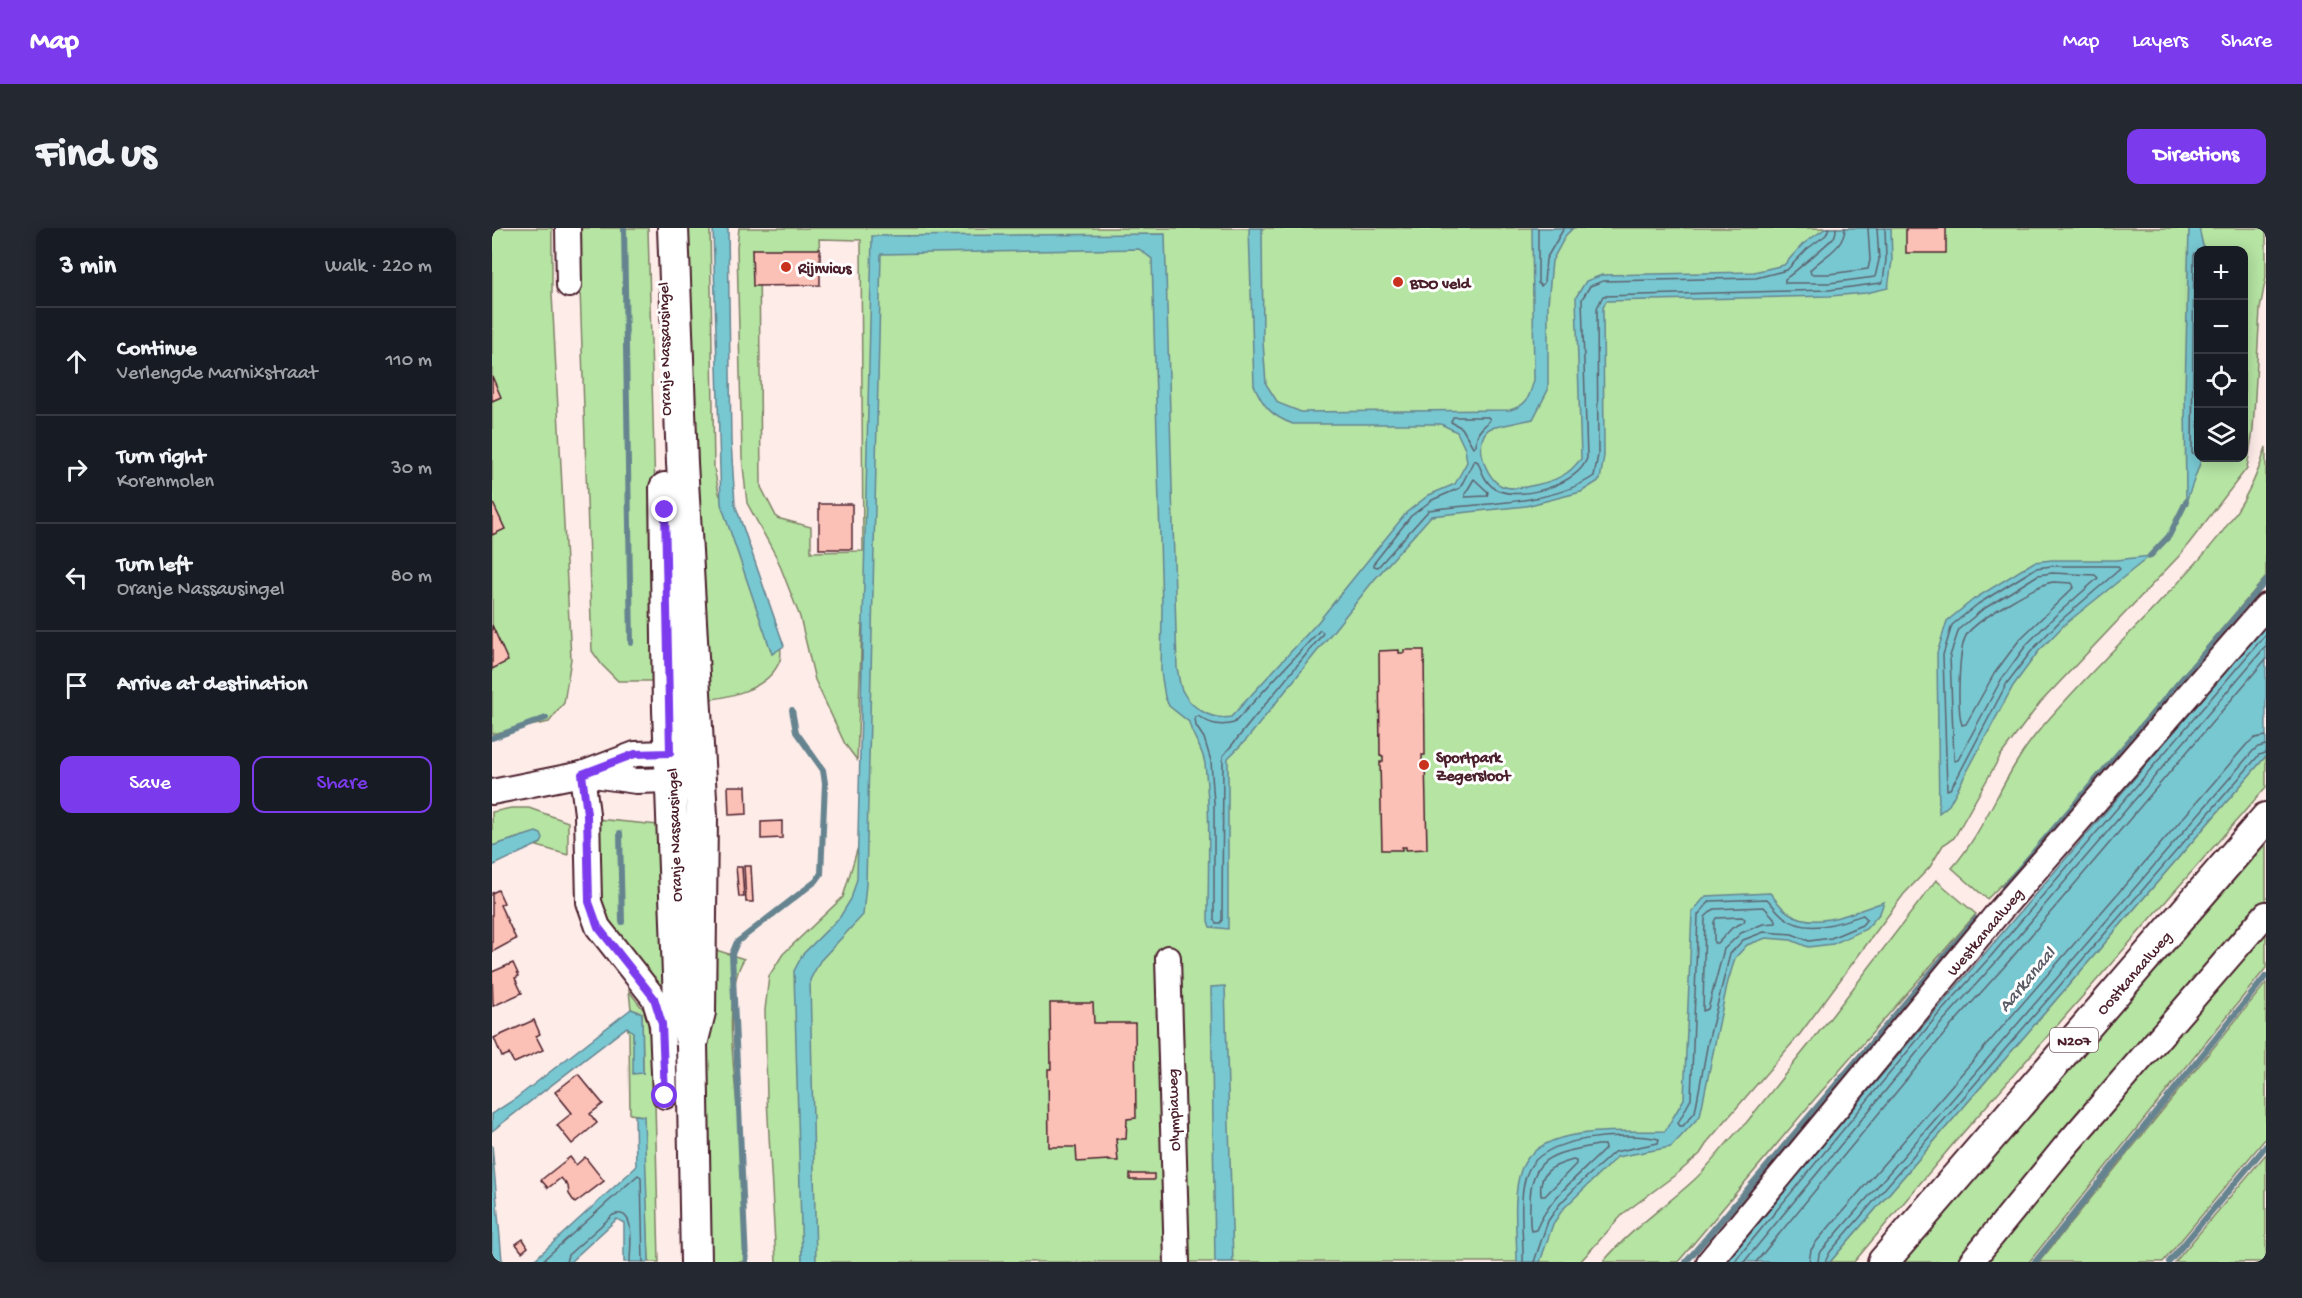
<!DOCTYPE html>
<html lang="en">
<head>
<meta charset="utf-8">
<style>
  :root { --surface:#171b24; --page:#242831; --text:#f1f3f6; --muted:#9ea1a6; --line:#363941; --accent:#7c3aed }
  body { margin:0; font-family:"Gochi Hand",sans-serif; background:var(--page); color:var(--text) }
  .controls { position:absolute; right:18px; top:18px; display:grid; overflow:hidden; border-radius:12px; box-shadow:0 3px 15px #0003 }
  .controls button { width:54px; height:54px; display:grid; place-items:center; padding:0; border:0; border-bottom:2px solid var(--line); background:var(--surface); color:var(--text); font:30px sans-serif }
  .stop { position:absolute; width:18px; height:18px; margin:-14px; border:4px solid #7c3aed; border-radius:50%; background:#fff }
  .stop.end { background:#7c3aed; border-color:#fff; box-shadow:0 2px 6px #0008 }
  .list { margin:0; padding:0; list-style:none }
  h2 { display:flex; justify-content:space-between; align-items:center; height:78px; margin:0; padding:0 24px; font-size:26px }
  h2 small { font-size:20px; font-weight:400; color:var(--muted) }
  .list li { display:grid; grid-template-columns:39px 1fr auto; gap:18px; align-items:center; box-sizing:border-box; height:108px; padding:0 24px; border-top:2px solid var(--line) }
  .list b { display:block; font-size:22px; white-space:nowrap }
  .list p { margin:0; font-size:20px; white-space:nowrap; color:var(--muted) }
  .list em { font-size:20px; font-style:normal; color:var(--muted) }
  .actions { display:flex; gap:12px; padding:18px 24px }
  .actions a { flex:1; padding:14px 0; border:2px solid var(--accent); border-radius:12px; text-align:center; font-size:21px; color:var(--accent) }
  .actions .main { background:var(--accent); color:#fff }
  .icon { flex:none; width:33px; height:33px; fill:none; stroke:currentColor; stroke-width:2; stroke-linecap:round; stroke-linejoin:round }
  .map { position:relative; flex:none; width:1774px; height:1034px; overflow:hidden; border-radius:12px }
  header { display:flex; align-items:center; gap:36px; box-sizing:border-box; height:84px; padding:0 30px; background:var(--accent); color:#fff }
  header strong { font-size:28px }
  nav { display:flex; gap:33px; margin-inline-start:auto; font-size:21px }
  .intro { display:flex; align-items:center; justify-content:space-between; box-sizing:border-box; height:144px; padding:0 36px }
  h1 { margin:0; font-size:42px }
  .button { padding:15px 27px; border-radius:12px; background:var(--accent); color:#fff; font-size:21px; font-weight:700 }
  main { display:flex; gap:36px; padding:0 36px }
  aside { flex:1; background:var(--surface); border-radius:12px; box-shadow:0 3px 15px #0003 }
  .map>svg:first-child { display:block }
  .green { fill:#b5e4a3; stroke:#808267; stroke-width:1.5; fill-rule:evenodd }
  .water { fill:#78c8d2; stroke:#66848f; stroke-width:1.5 }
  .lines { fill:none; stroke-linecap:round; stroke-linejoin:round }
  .shore { stroke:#5c636e; stroke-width:1.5 }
  .stream { stroke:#66848f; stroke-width:6 }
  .building { fill:#fcc1b6; stroke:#4a1f2b; stroke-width:1.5 }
  .minor-casing { stroke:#4a1f2b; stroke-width:28 }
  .major-casing { stroke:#4a1f2b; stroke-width:34 }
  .minor { stroke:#fff; stroke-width:24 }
  .major { stroke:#fff; stroke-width:30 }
  .route { stroke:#7c3aed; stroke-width:8 }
  .poi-dot { fill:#c8321e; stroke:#fff; stroke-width:2 }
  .labels { text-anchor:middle; stroke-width:6; stroke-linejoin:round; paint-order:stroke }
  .shield { fill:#fff; stroke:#80626b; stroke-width:1.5 }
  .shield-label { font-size:15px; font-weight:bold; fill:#4a1f2b }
  .poi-label { font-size:16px; font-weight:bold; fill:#4a1f2b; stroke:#fff; text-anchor:start }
  .street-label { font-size:16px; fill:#4a1f2b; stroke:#fff }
  .water-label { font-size:18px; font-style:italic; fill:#5a5a65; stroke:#fff }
</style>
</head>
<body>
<header>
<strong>Map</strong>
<nav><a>Map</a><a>Layers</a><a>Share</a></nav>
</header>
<div class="intro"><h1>Find us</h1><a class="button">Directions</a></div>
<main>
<aside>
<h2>3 min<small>Walk · 220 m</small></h2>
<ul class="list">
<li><svg class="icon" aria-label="ahead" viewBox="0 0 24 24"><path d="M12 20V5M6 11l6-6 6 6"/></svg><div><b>Continue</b><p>Verlengde Marnixstraat</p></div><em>110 m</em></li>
<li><svg class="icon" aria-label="right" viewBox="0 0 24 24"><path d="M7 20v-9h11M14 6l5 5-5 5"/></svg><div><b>Turn right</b><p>Korenmolen</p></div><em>30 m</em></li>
<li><svg class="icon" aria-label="left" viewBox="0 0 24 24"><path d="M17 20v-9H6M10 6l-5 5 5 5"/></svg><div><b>Turn left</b><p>Oranje Nassausingel</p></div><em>80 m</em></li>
<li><svg class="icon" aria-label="arrive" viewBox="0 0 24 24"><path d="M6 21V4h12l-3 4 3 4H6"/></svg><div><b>Arrive at destination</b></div></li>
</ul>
<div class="actions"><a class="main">Save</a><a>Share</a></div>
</aside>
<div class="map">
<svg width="1774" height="1034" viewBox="0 0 1774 1034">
  <rect width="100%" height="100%" fill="#feece9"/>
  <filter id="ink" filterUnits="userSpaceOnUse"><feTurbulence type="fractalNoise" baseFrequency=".0167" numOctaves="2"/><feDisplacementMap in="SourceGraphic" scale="12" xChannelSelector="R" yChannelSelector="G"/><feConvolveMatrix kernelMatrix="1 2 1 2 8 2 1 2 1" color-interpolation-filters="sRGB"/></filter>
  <g filter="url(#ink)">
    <!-- green -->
    <g class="green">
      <path d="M0,0H60V66L79,431L72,475L57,494L0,506Z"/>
      <path d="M86,0H156L168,453H126L110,437L100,423Z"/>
      <path d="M189,0H218L222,240L227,265L288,413C288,419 290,426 288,432C277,463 231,471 203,473Z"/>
      <path d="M247,0H1774V49L1768,81L1761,202L1755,240L1688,327L1548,475L1509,527L1462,610L1451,617L1438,639L1412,666L1308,806L1217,912L1208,926L1186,945L1132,985L1088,1034H284L275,871L273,782L277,748L291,726L351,669L372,599L370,396L365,532L353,516L323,452L308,389L285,330L255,275L250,229L245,19ZM327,11L369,12L371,323L319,324V299L285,290L269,259L267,23L328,24ZM1706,22H1752V230H1706Z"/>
      <path d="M1774,219V349L1533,633L1495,671L1460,640C1495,600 1511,546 1545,505C1583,459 1626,418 1667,375C1711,329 1757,282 1774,219Z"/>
      <path d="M1774,528V559L1462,915L1362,1034H1338Z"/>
      <path d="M19,580H37L76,594V627L45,618L49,615L31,608L0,618V584Z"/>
      <path d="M105,591L176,598L178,774L110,703Z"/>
      <path d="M1774,601V674L1465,1034H1406Z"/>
      <path d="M1444,652L1484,686L1321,873L1186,1034H1111C1138,1002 1170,981 1201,953C1220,936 1234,913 1254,895L1339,789Z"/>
      <path d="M1774,702V740L1537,1034H1485Z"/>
      <path d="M218,720L252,731C229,767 244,856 247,900C249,945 251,989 253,1034H213L212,994Z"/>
      <path d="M1774,755V910L1671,1034H1547Z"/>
      <path d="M137,763L154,785L162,835L167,1034H157L151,888L138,886L137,805L135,799L141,804L142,845H151L150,785L139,781Z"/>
      <path d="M1774,926V1034H1683Z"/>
    </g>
    <!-- water -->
    <g class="water">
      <path d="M221,0H236L239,214L243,276L292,418L280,426L229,276Z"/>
      <path d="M757,0H770L771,114L774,156L786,175L809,184L1018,182C1036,177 1037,169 1042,152L1040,0H1081L1074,7L1060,33L1056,76V162L1041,191L999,200C980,209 992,250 1010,258C1024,264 1064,254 1076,244C1081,241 1085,235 1089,231L1084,69L1094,53L1110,47L1262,44L1292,37L1311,16L1334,0H1399L1400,33L1396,60L1374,65L1338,68L1114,73L1111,80L1112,228L1108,252L1089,264L1034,278L939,288L882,352L755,511L736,530V701L718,699L716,693C716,641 719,588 713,536C711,520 699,507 697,494L677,478L673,469L669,444L670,380L660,31L647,21L389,26L374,656L371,687L328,733L318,752L324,1034H310L302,743L311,726L348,689L359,671L365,651L380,8L673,6L685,440C687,447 687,458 691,464C699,480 721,493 739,489L826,394L915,284L937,267L963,256L975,234L973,221L965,204L949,196H801C779,188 771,178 762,157Z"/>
      <path d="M1697,0H1707L1712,22H1706V230H1710L1694,274L1693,165Z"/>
      <path d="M1658,328L1572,397L1546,424L1521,458L1457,577L1447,585L1445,425L1455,393L1482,371L1542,334L1560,332H1625Z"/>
      <path d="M1774,397V528L1338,1034H1234C1411,819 1593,608 1774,397Z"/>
      <path d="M44,604L49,606L51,611L49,615L0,638V618Z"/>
      <path d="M1278,665C1283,671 1290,681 1297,685C1325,703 1364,683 1392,674L1388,685L1374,701L1341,716L1316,719L1299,712L1274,710L1255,717L1243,730L1235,757L1208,888L1179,919L1125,929L1071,981L1061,996L1048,1034H1025C1025,1008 1020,966 1029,942C1047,894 1133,905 1173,903L1192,871L1200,684L1214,668Z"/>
      <path d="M733,758L741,1034H723L719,759Z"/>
      <path d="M139,781L150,785L151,845L141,846V804L135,799L0,903V886L23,871Z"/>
      <path d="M143,887L152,888L157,1034H132V995L125,991L78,1034H40L144,939Z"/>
      <path d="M0,917L10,1033V1034H0Z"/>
    </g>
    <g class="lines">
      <!-- shore -->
      <g class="shore">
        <path d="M1046,0V55L1049,58L1052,55L1054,31L1072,0"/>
        <path d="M1337,0L1334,7L1315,21L1295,42L1264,50L1111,53L1098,58L1090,71L1095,230C1087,256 1031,272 1008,263C995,259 990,245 986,234L982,232L968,260L940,272L919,288L882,335V338L886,339L937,282C988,274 1059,278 1102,248L1106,227L1105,80L1111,68L1337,62L1389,55L1391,53L1394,32L1393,0"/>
        <path d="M1344,0C1344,4 1344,6 1342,9C1340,12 1297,49 1293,51V55H1337L1383,49L1387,32L1385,0"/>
        <path d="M1353,0C1352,21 1331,28 1318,42L1319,46H1337L1376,41L1378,32L1376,0"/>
        <path d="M1706,25H1703L1702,28L1700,225L1703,227L1706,225"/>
        <path d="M961,189H996L998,192C990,201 984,203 984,217L981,219L970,200L959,194Z"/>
        <path d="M982,251L996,264L995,268L973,269V266Z"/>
        <path d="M1560,338H1625L1628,341L1568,393L1541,421L1515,455L1466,548L1458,561L1455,562L1451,427L1460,397L1486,376L1544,340Z"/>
        <path d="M1560,345L1603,347L1606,350L1563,388L1535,416L1509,452L1466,532L1462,533L1458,428L1467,401L1490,382L1546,347Z"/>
        <path d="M1561,354L1580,355L1582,359L1528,411L1502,446L1474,496L1470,497C1465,482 1466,419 1475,406C1485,392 1545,356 1561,354Z"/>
        <path d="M828,402L831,404L830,407L731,528L730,692L728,695H724L722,692V575L719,533L712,510L704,498L703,490L706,488C718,496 728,499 742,495Z"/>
        <path d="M1275,671C1281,677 1285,684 1292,689C1314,707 1347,695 1371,687L1375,691L1370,697L1339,710L1317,713L1300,706L1272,704L1251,712L1238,726L1216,814L1203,884L1191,898H1188L1186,895L1199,871L1206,687L1218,673Z"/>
        <path d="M1272,679L1284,692V695L1271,696L1249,705L1232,721L1216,781L1211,783L1213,689L1222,681Z"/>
        <path d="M1250,689L1253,691L1252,694L1240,700L1226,715H1222V694L1224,690Z"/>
        <path d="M1106,917H1112L1113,921C1088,947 1058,968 1044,1002L1039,1003C1037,994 1038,984 1038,975C1038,926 1065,925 1106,917Z"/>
        <path d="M1081,932L1084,933V936L1053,968H1049C1046,943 1060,938 1081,932Z"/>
        <path d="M49,1034L146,947L149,949L151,1034"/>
        <path d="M74,1034L76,1027L121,987C145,978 138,1020 138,1034"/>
        <path d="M1031,1034C1032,1008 1025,966 1036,943C1052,907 1134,904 1167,911L1166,915L1122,924L1084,959L1067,977L1056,993L1042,1034"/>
        <path d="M1242,1034L1445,788L1499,728L1774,406"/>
        <path d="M1252,1034L1451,793L1505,733L1774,418"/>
        <path d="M1264,1034L1458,799L1512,739L1774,431"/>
        <path d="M1317,1034L1319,1022L1325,1013L1755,516L1763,510L1774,508"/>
        <path d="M1326,1034L1327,1026L1333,1019L1761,523L1766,519L1774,517"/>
        <path d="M1333,1034L1338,1024L1767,527L1774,525"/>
      </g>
      <!-- stream -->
      <g class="stream">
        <path d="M132,0L139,415"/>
        <path d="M1658,328L1677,308L1694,274"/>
        <path d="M0,510L54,490"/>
        <path d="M128,605L130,694"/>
        <path d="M1512,659L1774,353"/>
        <path d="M254,1034L240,726L245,714L324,653L329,646L333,555L331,542L304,504L300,482"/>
        <path d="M1194,1034L1484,691"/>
        <path d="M1543,1034L1774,748"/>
        <path d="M1677,1034L1774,918"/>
      </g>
    </g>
    <!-- building -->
    <g class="building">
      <rect x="1414" y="0" width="40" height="25"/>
      <path d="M260,21H328V57L261,58Z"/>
      <path d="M0,148L9,169L0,173Z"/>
      <path d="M0,273L13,301L0,307Z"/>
      <rect x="327" y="276" width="33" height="45"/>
      <path d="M0,397L16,433L0,441Z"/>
      <path d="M907,422V425H912V422H932L933,527H930V533H933L935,621L914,622V619H910V622H890L888,534H891V528H888L887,423Z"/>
      <path d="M236,558H254L255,586L237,587Z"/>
      <path d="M290,593V610L269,611V594Z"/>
      <path d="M252,638H259L261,674H254Z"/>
      <path d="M244,639H250L252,669H247Z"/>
      <path d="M6,662L12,675L8,677L24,711L0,724V665Z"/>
      <path d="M21,735L27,748L23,750L30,765L1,778L0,744Z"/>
      <path d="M558,775H601L602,795H643L644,890L635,891L634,911H624L626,933H616V932L585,934L584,919H557L556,841H559Z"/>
      <path d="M42,792L48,806L44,808L51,822L22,835L17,826L10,829L2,810Z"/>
      <path d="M86,846L111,876L98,886L105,895L80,916L65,897L80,885L63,864Z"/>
      <path d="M78,929L84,937L93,929L112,953L83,975L77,966L76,958L69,950L56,960L49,952Z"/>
      <rect x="638" y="946" width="24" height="6"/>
      <path d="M31,1011L36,1019L30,1024L24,1016Z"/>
    </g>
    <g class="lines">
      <defs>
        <g id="minor">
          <path d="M76,0L77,57"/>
          <path d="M90,546L95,586L97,674L106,699L162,770L170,796L173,868"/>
          <path d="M94,546L144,553L179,552L193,543"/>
          <path d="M0,564L90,546L143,526L178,525L195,529"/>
          <path d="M676,730L685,1034"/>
          <path d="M1217,1034L1505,686L1774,378"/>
          <path d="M1479,1034L1571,921L1774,686"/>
        </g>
        <g id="major">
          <path d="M181,0L190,235L210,588L208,784L200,816L204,1034"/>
          <path d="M173,260L176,482L187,773L199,813"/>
          <path d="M1391,1034L1774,590"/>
        </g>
      </defs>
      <!-- minor casing -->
      <use href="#minor" class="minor-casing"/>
      <!-- major casing -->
      <use href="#major" class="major-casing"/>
      <!-- minor -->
      <use href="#minor" class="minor"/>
      <!-- major -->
      <use href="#major" class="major"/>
    </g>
  </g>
  <g class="lines" filter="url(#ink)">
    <!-- route -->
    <path class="route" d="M173,282L178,525L143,526L90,546L95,586L97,674L106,699L162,770L170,796L173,868"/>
  </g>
  <!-- markers -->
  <g class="poi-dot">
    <circle cx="294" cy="39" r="6"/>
    <circle cx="906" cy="54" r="6"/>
    <circle cx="932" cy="537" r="6"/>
  </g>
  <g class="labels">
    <!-- shield labels -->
    <rect class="shield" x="1558" y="800" width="48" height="24" rx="4.5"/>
    <g class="shield-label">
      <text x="1582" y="817">N207</text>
    </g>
    <!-- poi labels -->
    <g class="poi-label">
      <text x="306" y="45">Rijnvicus</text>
      <text x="918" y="60">BDO veld</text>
      <text x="944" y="534">Sportpark<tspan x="944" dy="18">Zegersloot</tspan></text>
    </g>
    <!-- street labels -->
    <g class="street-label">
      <text transform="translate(171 121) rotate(-91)" y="6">Oranje Nassausingel</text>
      <text transform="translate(181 607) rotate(-92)" y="6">Oranje Nassausingel</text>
      <text transform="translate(1492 703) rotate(-50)" y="6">Westkanaalweg</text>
      <text transform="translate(1641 744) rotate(-49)" y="6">Oostkanaalweg</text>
      <text transform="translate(680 882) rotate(-92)" y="6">Olympiaweg</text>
    </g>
    <!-- water labels -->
    <g class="water-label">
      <text transform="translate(1534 751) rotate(-50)" y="6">Aarkanaal</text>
    </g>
  </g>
</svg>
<div class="controls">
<button>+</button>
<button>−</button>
<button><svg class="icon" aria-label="locate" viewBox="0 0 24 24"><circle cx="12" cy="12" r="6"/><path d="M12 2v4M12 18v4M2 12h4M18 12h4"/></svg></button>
<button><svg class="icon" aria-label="layers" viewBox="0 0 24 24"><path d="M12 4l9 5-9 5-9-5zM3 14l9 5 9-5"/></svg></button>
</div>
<div class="stop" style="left:173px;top:868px"></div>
<div class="stop end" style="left:173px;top:282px"></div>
</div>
</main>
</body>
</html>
